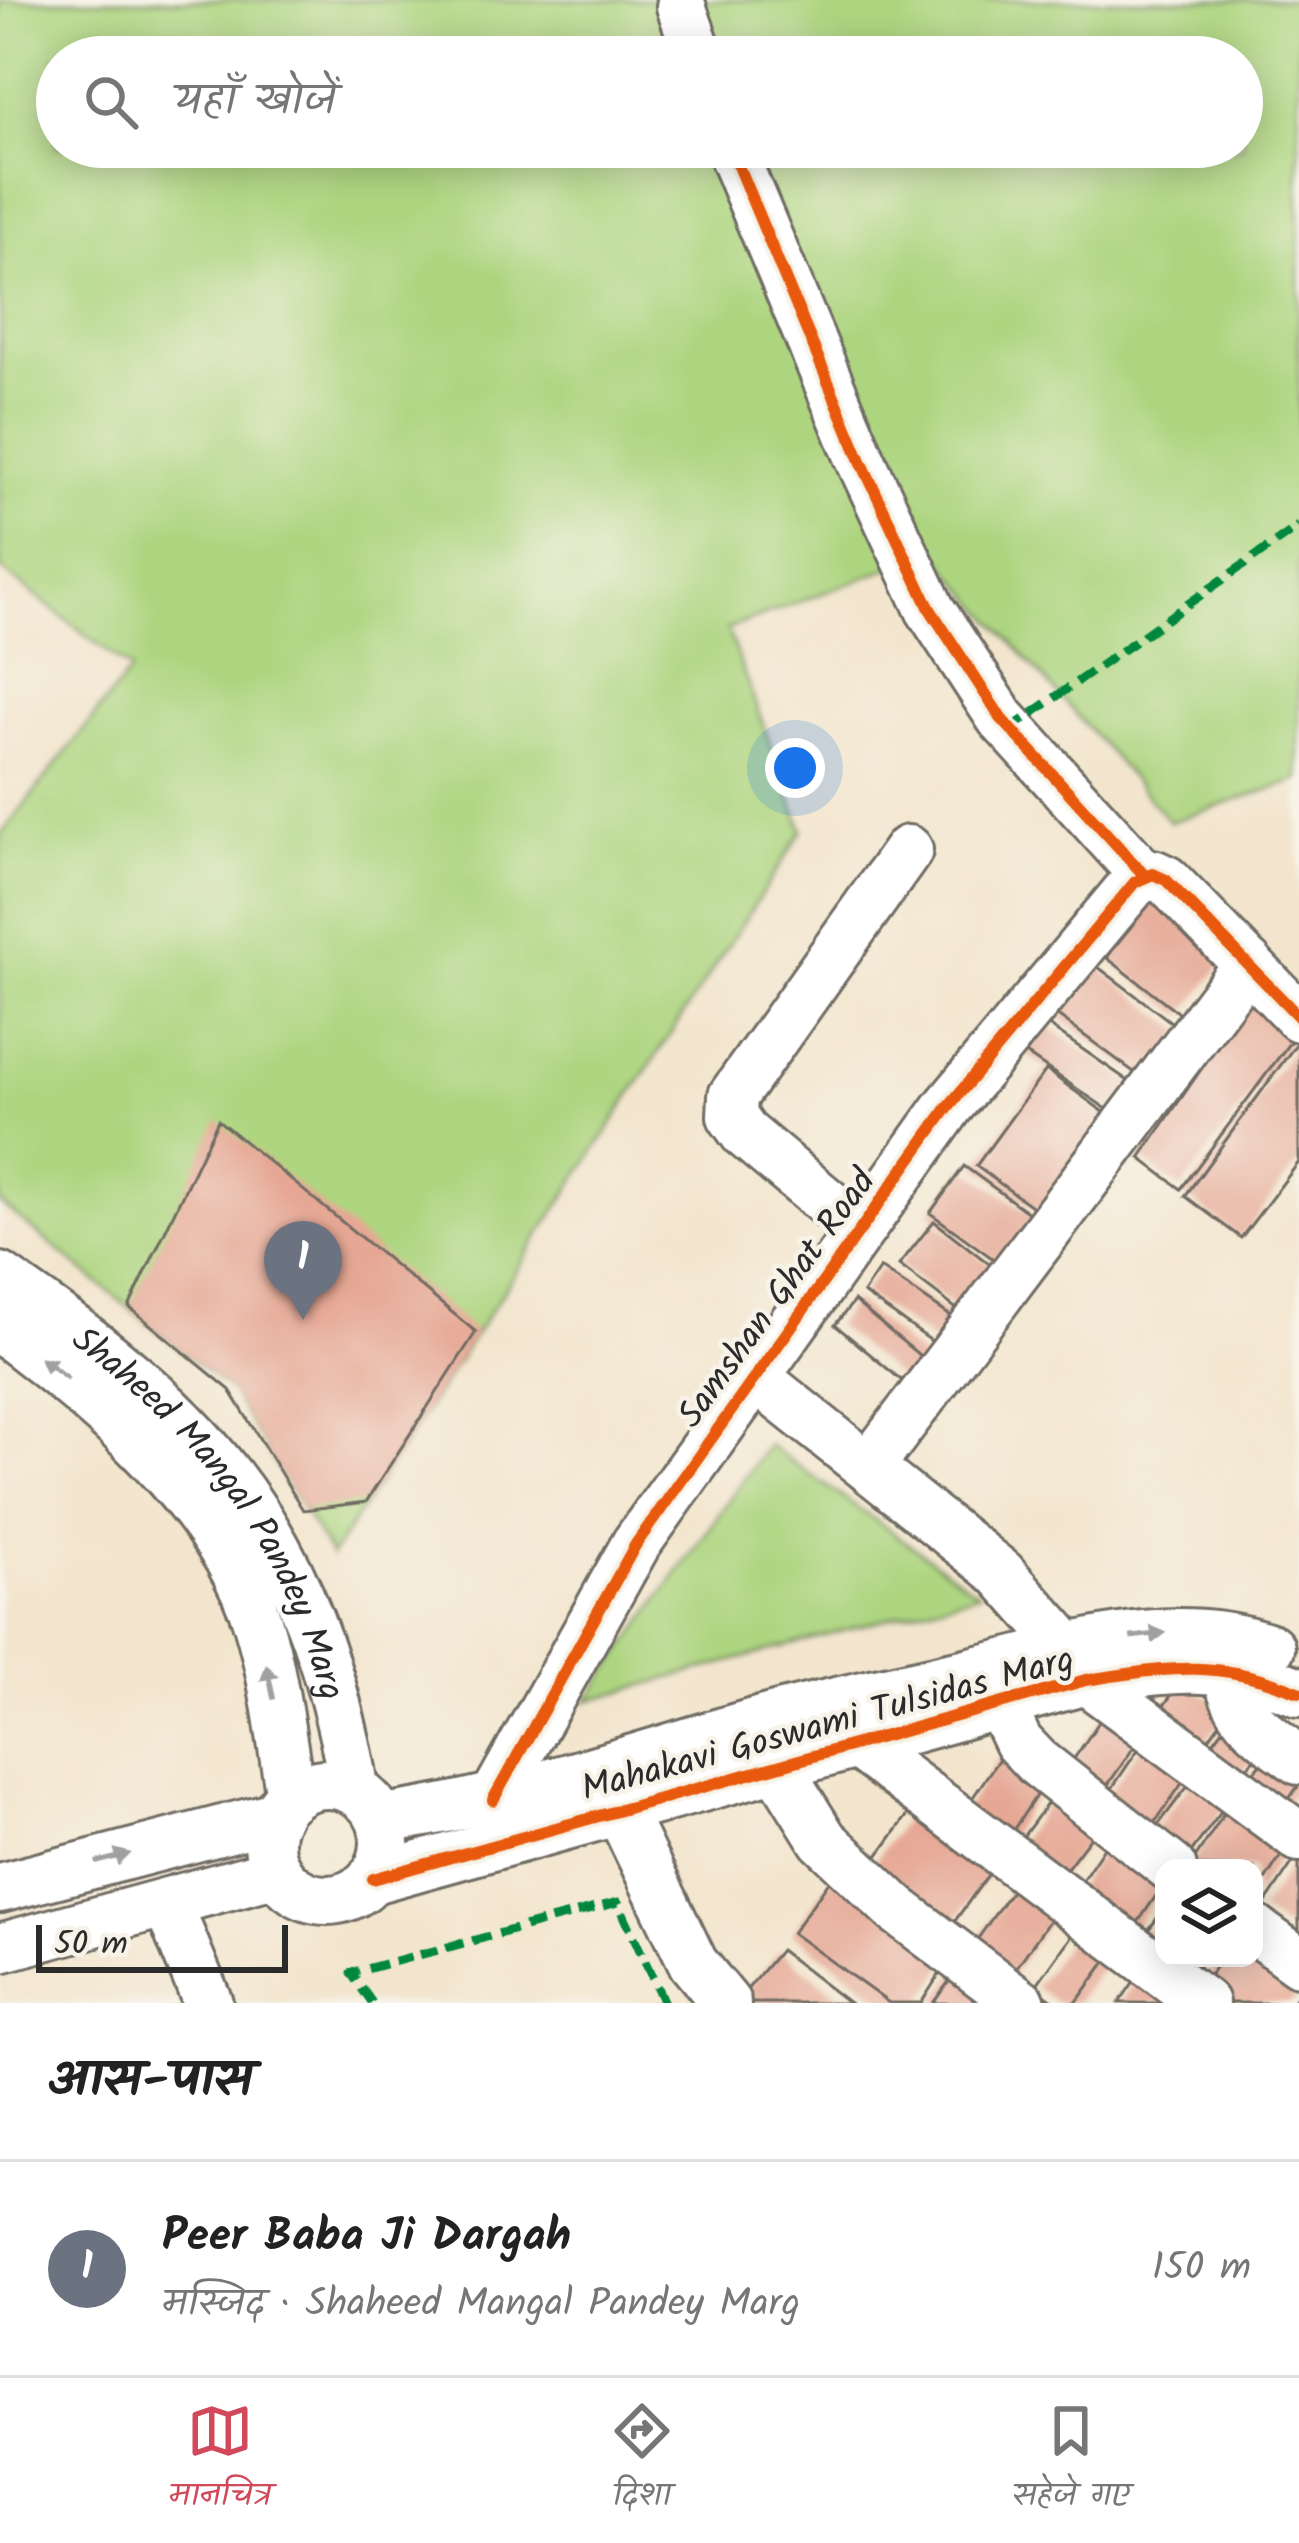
<!DOCTYPE html>
<html lang="hi">
<head>
<meta charset="utf-8">
<style>
  :root { --surface:#fff; --page:#f6f6f6; --text:#222; --muted:#767676; --line:#e0e0e0; --accent:#d1495b }
  body { margin:0; font-family:Kalam,"Playpen Sans Deva",sans-serif; background:var(--page); color:var(--text) }
  .controls { position:absolute; right:36px; bottom:36px; display:grid; overflow:hidden; border-radius:24px; box-shadow:0 6px 30px #0003 }
  .controls button { width:108px; height:108px; display:grid; place-items:center; padding:0; border:0; border-bottom:3px solid var(--line); background:var(--surface); color:var(--text); font:60px sans-serif }
  .scale { position:absolute; left:36px; bottom:30px; width:252px; box-sizing:border-box; padding-left:12px; border:6px solid #2b2b2b; border-top:0; font-size:33px; line-height:42px; white-space:nowrap; color:#2b2b2b; -webkit-text-stroke:9px #f7f3e8; paint-order:stroke }
  .you { position:absolute; left:795px; top:768px; width:42px; height:42px; margin:-30px; border:9px solid #fff; border-radius:50%; background:#1a73e8; box-shadow:0 0 0 18px #1a73e833 }
  .badge { display:grid; place-items:center; width:78px; height:78px; border-radius:50%; background:var(--accent); color:#fff; font-size:39px; font-weight:700 }
  .pin { position:absolute; translate:-50% -99px; filter:drop-shadow(0 3px 6px #0008) }
  .pin::after { content:''; position:absolute; top:63px; width:42px; height:36px; background:inherit; clip-path:polygon(0 0,100% 0,50% 100%) }
  .list { margin:0; padding:0; list-style:none }
  h2 { display:flex; justify-content:space-between; align-items:center; height:156px; margin:0; padding:0 48px; font-size:51px }
  h2 small { font-size:39px; font-weight:400; color:var(--muted) }
  .list li { display:grid; grid-template-columns:78px 1fr auto; gap:36px; align-items:center; box-sizing:border-box; height:216px; padding:0 48px; border-top:3px solid var(--line) }
  .list b { display:block; font-size:45px; white-space:nowrap }
  .list p { margin:0; font-size:39px; white-space:nowrap; color:var(--muted) }
  .list em { font-size:39px; font-style:normal; color:var(--muted) }
  .icon { flex:none; width:66px; height:66px; fill:none; stroke:currentColor; stroke-width:2; stroke-linecap:round; stroke-linejoin:round }
  .map { position:relative; flex:none; width:1299px; height:2003px; overflow:hidden }
  .search { position:absolute; background:var(--surface); box-shadow:0 6px 30px #0003; left:36px; right:36px; top:36px; height:132px; display:flex; align-items:center; gap:30px; box-sizing:border-box; padding:0 42px; border-radius:66px; color:var(--muted); font-size:45px }
  .sheet { height:372px; background:var(--surface) }
  nav { display:flex; justify-content:space-around; align-items:center; box-sizing:border-box; height:168px; border-top:3px solid var(--line); background:var(--surface); font-size:33px; color:var(--muted) }
  nav a { display:grid; justify-items:center; gap:6px }
  nav .on { color:var(--accent) }
  .map>svg:first-child { display:block }
  .green { fill:#add580; stroke:#6c8056; stroke-width:3; fill-rule:evenodd }
  .building { fill:#e6a794 }
  .lines { fill:none; stroke-linecap:round; stroke-linejoin:round }
  .minor-casing { stroke:#716c64; stroke-width:54 }
  .minor { stroke:#fff; stroke-width:48 }
  .quiet { stroke:#00873e; stroke-width:9; stroke-dasharray:18 9; stroke-linecap:butt }
  .cycleway-casing { stroke:#f7f3e8; stroke-width:20 }
  .cycleway { stroke:#e8590c; stroke-width:12 }
  .oneway { fill:#a0a0a0 }
  .labels { text-anchor:middle; stroke-width:9; stroke-linejoin:round; paint-order:stroke }
  .street-label { font-size:36px; fill:#2b2b2b; stroke:#f7f3e8 }
</style>
</head>
<body>
<div class="map">
<svg width="1299" height="2003" viewBox="0 0 1299 2003">
  <rect width="100%" height="100%" fill="#f7f3e8"/>
  <filter id="ink" filterUnits="userSpaceOnUse"><feTurbulence type="fractalNoise" baseFrequency=".00833" numOctaves="2"/><feDisplacementMap in="SourceGraphic" scale="24" xChannelSelector="R" yChannelSelector="G"/><feConvolveMatrix kernelMatrix="1 2 1 2 8 2 1 2 1" color-interpolation-filters="sRGB"/></filter>
  <filter id="wash" filterUnits="userSpaceOnUse"><feTurbulence type="fractalNoise" baseFrequency=".004" numOctaves="4" result="noise"/><feDisplacementMap in="SourceGraphic" scale="48" xChannelSelector="R" yChannelSelector="G"/><feGaussianBlur stdDeviation="2.7" result="paint"/><feColorMatrix in="noise" values="0 0 0 0 0 0 0 0 0 0 0 0 0 0 0 0 0 1.4 0 .05"/><feComposite in="paint" operator="in"/></filter>
  <g filter="url(#wash)">
    <rect width="100%" height="100%" fill="#f3e5cd"/>
    <!-- green -->
    <g class="green">
      <path d="M0,0H1299V780L1170,822L933,552L727,629L803,830L331,1556L230,1390L0,1203V836L131,670L0,568ZM57,57H1242V147H57Z"/>
      <path d="M768,1445L979,1593L587,1701Z"/>
    </g>
    <g id="blocks">
      <!-- building -->
      <g class="building">
        <path d="M1154,892L1225,960L1183,1016L1107,958Z"/>
        <path d="M1094,964L1183,1031L1146,1081L1055,1014Z"/>
        <path d="M1255,991L1296,1034L1181,1189L1140,1158Z"/>
        <path d="M1046,1024L1137,1087L1117,1116L1026,1054Z"/>
        <path d="M1299,1040V1162L1241,1238L1185,1196Z"/>
        <path d="M1046,1070L1119,1123L1049,1219L976,1166Z"/>
        <path d="M218,1120L476,1332L366,1502L303,1510L230,1390L129,1307Z"/>
        <path d="M964,1166L1048,1227L1014,1274L930,1213Z"/>
        <path d="M934,1221L1001,1273L967,1317L899,1265Z"/>
        <path d="M880,1268L958,1321L940,1347L863,1293Z"/>
        <path d="M854,1301L931,1365L912,1389L835,1325Z"/>
        <path d="M1183,1679L1228,1712L1199,1752L1154,1719Z"/>
        <path d="M1105,1713L1141,1737L1102,1793L1067,1769Z"/>
        <path d="M1232,1717L1266,1743L1236,1783L1202,1757Z"/>
        <path d="M1148,1735L1194,1766L1149,1831L1104,1800Z"/>
        <path d="M1271,1750L1299,1771V1785L1278,1814L1243,1788Z"/>
        <path d="M1000,1757L1043,1785L1002,1847L959,1818Z"/>
        <path d="M1198,1773L1232,1798L1182,1864L1148,1838Z"/>
        <path d="M1055,1793L1099,1826L1054,1885L1011,1853Z"/>
        <path d="M917,1802L998,1861L947,1932L865,1874Z"/>
        <path d="M1230,1805L1289,1843L1254,1897V1868L1190,1866Z"/>
        <path d="M1113,1834L1164,1884L1128,1937L1070,1898Z"/>
        <path d="M1299,1853V1938L1260,1911Z"/>
        <path d="M835,1873L952,1955L921,2003H889L792,1933Z"/>
        <path d="M1018,1881L1058,1908L1012,1974L972,1947Z"/>
        <path d="M1164,1909V1958H1205L1187,1982L1137,1945Z"/>
        <path d="M1078,1927L1113,1952L1076,2003H1057L1035,1987Z"/>
        <path d="M780,1950L849,2003H747L740,1998Z"/>
        <path d="M1222,1958H1254L1299,1976V1992L1292,2003H1220L1199,1989Z"/>
        <path d="M962,1964L1015,2003H933Z"/>
        <path d="M1143,1968L1182,2003H1119Z"/>
      </g>
    </g>
  </g>
  <g filter="url(#ink)">
    <use href="#blocks" fill-opacity="0" stroke="#716c64" stroke-width="3"/>
    <g class="lines">
      <defs>
        <g id="minor">
          <path d="M681,6L699,57"/>
          <path d="M730,147L862,463L930,609L1001,718L1145,876"/>
          <path d="M860,1230L744,1133L732,1116L733,1096L908,850"/>
          <path id="s1" d="M0,1277C212,1422 309,1532 355,1791"/>
          <path d="M0,1328C97,1401 220,1503 258,1624C275,1679 281,1740 291,1797"/>
          <path d="M755,1377L1001,1573L1065,1645"/>
          <path d="M869,1467L1248,964"/>
          <path d="M1227,1668C1233,1716 1261,1732 1299,1760"/>
          <path d="M1086,1680L1299,1837"/>
          <path d="M1000,1704L1018,1742L1037,1762L1172,1868"/>
          <path d="M857,1744L1204,2003"/>
          <path d="M777,1766L823,1840L896,1909L1021,2003"/>
          <circle cx="327" cy="1842" r="58"/>
          <path d="M493,1800L636,1544L948,1107L1135,882L1153,874L1166,880L1299,1017"/>
          <path d="M619,1809L693,1963L726,2003"/>
          <path d="M382,1819C512,1801 635,1757 761,1721C831,1701 904,1688 975,1671C1072,1649 1170,1612 1270,1648"/>
          <path d="M373,1879L1086,1680C1171,1667 1217,1659 1299,1692"/>
          <path d="M0,1888L276,1816"/>
          <path d="M167,1903L208,2003"/>
          <path d="M1254,1929L1299,1962"/>
          <path d="M0,1948L277,1872"/>
        </g>
      </defs>
      <!-- minor casing -->
      <use href="#minor" class="minor-casing"/>
      <!-- minor -->
      <use href="#minor" class="minor"/>
      <!-- quiet -->
      <g class="quiet">
        <path d="M1010,729L1299,526"/>
        <path d="M372,2003L351,1973L618,1902L664,2003"/>
      </g>
      <defs>
        <g id="cycleway">
          <path d="M730,147L862,463L930,609L1001,718L1145,876"/>
          <path d="M493,1800L636,1544L948,1107L1135,882L1153,874L1166,880L1299,1017"/>
          <path d="M373,1879L1086,1680C1171,1667 1217,1659 1299,1692"/>
        </g>
      </defs>
      <!-- cycleway casing -->
      <use href="#cycleway" class="cycleway-casing"/>
      <!-- cycleway -->
      <use href="#cycleway" class="cycleway"/>
    </g>
    <!-- one-way arrows -->
    <defs><path id="oneway-solid" d="M-6-.8H1V-3.2L6.5 0L1 3.2V.8H-6Z" transform="scale(3)"/></defs>
    <g class="oneway">
      <use href="#oneway-solid" transform="translate(54 1368) rotate(-143)"/>
      <use href="#oneway-solid" transform="translate(1148 1635) rotate(-7)"/>
      <use href="#oneway-solid" transform="translate(270 1682) rotate(-102)"/>
      <use href="#oneway-solid" transform="translate(113 1858) rotate(-15)"/>
    </g>
  </g>
  <g class="labels">
    <!-- street labels -->
    <g class="street-label">
      <text transform="translate(775 1297) rotate(-54)" y="13">Samshan Ghat Road</text>
      <text dy="13" stroke="none"><textPath href="#s1" startOffset="324">Shaheed Mangal Pandey Marg</textPath></text>
      <text transform="translate(827 1722) rotate(-15)" y="13">Mahakavi Goswami Tulsidas Marg</text>
    </g>
  </g>
</svg>
<div class="controls">
<button><svg class="icon" aria-label="layers" viewBox="0 0 24 24"><path d="M12 4l9 5-9 5-9-5zM3 14l9 5 9-5"/></svg></button>
</div>
<div class="scale">50 m</div>
<div class="you"></div>
<div class="pin badge" style="left:303px;top:1320px;background:#6b7280">1</div>
<div class="search"><svg class="icon" aria-label="search" viewBox="0 0 24 24"><circle cx="10" cy="10" r="6"/><path d="M15 15l6 6"/></svg>यहाँ खोजें</div>
</div>
<section class="sheet">
<h2>आस-पास<small></small></h2>
<ul class="list">
<li><span class="badge" style="background:#6b7280">1</span><div><b>Peer Baba Ji Dargah</b><p>मस्जिद · Shaheed Mangal Pandey Marg</p></div><em>150 m</em></li>
</ul>
</section>
<nav>
<a class="on"><svg class="icon" aria-label="map" viewBox="0 0 24 24"><path d="M3 6l6-2 6 2 6-2v14l-6 2-6-2-6 2zM9 4v14M15 6v14"/></svg>मानचित्र</a>
<a><svg class="icon" aria-label="directions" viewBox="0 0 24 24"><path d="M12 3l9 9-9 9-9-9zM9 14v-3h6M13 9l2 2-2 2"/></svg>दिशा</a>
<a><svg class="icon" aria-label="saved" viewBox="0 0 24 24"><path d="M7 4h10v16l-5-4-5 4z"/></svg>सहेजे गए</a>
</nav>
</body>
</html>
